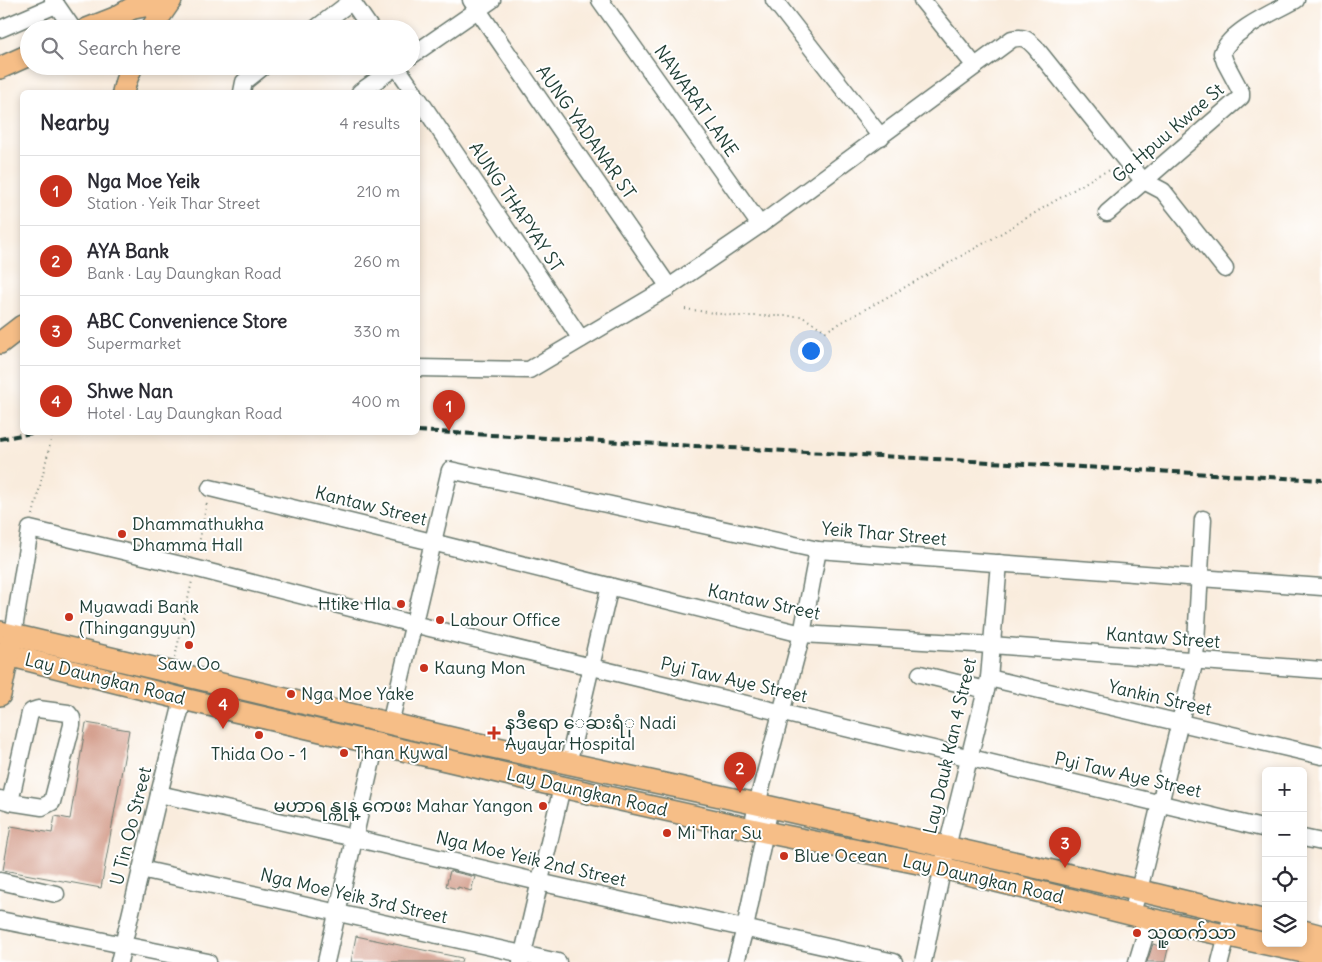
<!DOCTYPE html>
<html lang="en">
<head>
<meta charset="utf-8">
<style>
  :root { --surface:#fff; --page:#f2f2f3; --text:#2b2b33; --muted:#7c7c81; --line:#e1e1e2; --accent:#c8321e }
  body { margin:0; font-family:Delius,"Noto Sans Myanmar",sans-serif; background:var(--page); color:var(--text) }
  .controls { position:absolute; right:15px; bottom:15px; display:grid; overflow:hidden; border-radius:8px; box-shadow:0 2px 8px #0003 }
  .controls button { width:45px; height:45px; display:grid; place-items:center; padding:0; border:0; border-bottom:1px solid var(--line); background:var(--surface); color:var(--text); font:25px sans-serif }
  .you { position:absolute; left:810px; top:350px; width:18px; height:18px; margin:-12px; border:4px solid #fff; border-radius:50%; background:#1a73e8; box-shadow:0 0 0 8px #1a73e833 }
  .badge { display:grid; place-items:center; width:32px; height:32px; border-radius:50%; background:var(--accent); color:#fff; font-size:16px; font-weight:700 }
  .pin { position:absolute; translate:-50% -41px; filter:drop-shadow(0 1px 2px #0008) }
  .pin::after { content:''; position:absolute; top:26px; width:18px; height:15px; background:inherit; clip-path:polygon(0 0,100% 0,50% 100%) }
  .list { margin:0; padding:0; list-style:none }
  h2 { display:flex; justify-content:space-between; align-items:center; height:65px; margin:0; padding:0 20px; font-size:21px }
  h2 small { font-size:16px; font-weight:400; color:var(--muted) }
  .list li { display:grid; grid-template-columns:32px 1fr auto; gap:15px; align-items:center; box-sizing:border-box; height:70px; padding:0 20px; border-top:1px solid var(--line) }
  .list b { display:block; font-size:19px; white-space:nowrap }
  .list p { margin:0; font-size:16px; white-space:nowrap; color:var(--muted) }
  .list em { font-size:16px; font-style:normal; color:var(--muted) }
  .icon { flex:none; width:28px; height:28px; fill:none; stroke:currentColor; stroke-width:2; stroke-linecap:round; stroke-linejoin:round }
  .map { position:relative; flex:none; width:1322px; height:962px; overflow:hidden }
  .search { position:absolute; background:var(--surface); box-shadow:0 2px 8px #0003; left:20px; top:20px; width:400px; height:55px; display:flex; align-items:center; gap:12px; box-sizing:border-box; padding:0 18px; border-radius:28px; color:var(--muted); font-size:19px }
  .panel { position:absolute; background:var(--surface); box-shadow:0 2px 8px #0003; left:20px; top:90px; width:400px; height:345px; border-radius:8px }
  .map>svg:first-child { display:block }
  .building { fill:#d09683 }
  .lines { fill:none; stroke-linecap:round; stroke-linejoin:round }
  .minor-casing { stroke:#6b7a6f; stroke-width:19 }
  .major-casing { stroke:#6b7a6f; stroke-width:24 }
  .path { stroke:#6b7a6f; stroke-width:2; stroke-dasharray:1 4; stroke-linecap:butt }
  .minor { stroke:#fff; stroke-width:16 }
  .major { stroke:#f6be87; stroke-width:21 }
  .rail { stroke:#1f3d34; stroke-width:4; stroke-dasharray:8 4; stroke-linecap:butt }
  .poi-dot { fill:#c8321e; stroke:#fff; stroke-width:2 }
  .labels { text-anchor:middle; stroke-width:4; stroke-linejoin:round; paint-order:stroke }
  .street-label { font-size:18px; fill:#1f3d34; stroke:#fff }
  .poi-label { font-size:18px; fill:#1f3d34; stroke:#fff; text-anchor:start }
</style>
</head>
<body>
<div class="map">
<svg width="1322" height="962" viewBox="0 0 1322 962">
  <rect width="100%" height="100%" fill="#fff"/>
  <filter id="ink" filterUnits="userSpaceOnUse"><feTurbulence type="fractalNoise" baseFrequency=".02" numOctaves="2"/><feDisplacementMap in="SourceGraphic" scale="10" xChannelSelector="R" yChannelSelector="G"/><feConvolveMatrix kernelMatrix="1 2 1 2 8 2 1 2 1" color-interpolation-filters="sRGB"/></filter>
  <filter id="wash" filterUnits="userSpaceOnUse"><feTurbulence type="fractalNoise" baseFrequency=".0096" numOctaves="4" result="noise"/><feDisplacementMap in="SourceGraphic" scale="20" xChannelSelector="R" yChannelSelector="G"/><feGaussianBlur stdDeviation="1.12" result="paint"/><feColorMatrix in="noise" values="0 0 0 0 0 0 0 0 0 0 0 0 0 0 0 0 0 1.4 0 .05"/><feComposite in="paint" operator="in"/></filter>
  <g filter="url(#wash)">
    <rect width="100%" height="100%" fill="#f9ecdd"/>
    <g id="blocks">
      <!-- building -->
      <g class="building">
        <path d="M86,723L129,730L101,888L3,870L11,826L52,833L55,816L70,819Z"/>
        <path d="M450,871L475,877L471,891L458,887V889L446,886Z"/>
        <path d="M356,936L462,958L461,962H351Z"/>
        <path d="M1153,944L1168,949L1165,962H1147Z"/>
      </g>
    </g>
  </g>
  <g filter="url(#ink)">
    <use href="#blocks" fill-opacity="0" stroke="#6b7a6f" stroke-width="1"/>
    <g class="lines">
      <defs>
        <g id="minor">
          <path d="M53,0L73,29"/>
          <path d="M351,0L371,29"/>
          <path d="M471,0L669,287"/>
          <path d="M600,0L760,225"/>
          <path d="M774,0L881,137"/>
          <path d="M922,0L975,66"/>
          <path d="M0,29L56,5"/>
          <path d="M315,29L352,1"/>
          <path d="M411,56L492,0"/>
          <path d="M396,66L414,92"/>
          <path d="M242,92L244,82L264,66"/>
          <path d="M360,92L397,66"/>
          <path d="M418,98L581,339"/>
          <path d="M1107,213L1241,97V92L1225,62L1222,53C1231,30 1274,12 1296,0"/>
          <path d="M418,368L529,370L669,287L760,225L1012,39C1024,36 1027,39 1035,47L1127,162L1144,181L1163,191L1225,269"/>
          <path d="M210,488L432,542L802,634L992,645L1322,670"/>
          <path d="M13,635L30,529L194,568L413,624L1266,829"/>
          <path d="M920,674L986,690"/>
          <path d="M989,678L1322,756"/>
          <path d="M390,724L450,470L818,550L1322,587"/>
          <path d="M568,764L610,586"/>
          <path d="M159,794L354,838L539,882L894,962"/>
          <path d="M0,799L10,802L42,807L52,802L72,725V718L68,713L38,709L32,711L30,713L10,802"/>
          <path d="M752,829L757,804L802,634L818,550"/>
          <path d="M1303,838L1322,842"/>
          <path d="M141,869L558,962"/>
          <path d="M0,881L56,894"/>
          <path d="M1131,915L1139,890L1195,660L1203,519"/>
          <path d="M0,920L208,962"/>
          <path d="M119,962L159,794L183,699"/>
          <path d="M326,962L376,743"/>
          <path d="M521,962L562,787"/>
          <path d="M736,962L745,928L770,807"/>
          <path d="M923,962L947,847L989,678L999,563"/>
          <path d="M1137,962L1150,919"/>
          <path d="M1220,962L1227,935L1232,913"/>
        </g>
        <g id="major">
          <path d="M134,8L170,1"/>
          <path d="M87,29L115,18L146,0"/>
          <path d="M151,29L171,0"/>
          <path d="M0,68L29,55"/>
          <path d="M123,92L126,81L132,66"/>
          <path d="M0,343L22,326"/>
          <path d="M0,632L460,740L757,804L1158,895L1266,921"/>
          <path d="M0,653L183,699L562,787L765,832L943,868L1150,919L1322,956"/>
          <path d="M0,695L11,642"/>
          <path d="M1303,931L1322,936"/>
        </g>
      </defs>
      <!-- minor casing -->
      <use href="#minor" class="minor-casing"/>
      <!-- major casing -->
      <use href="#major" class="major-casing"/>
      <!-- path -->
      <g class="path">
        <path d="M685,309L736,316H801L826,331L990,240L1098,175L1115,168"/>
        <path d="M33,515L53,432"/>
        <path d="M197,554L207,502"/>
        <path d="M175,657L192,581"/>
      </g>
      <!-- minor -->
      <use href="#minor" class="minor"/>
      <!-- major -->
      <use href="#major" class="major"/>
      <!-- rail -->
      <g class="rail">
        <path d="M418,431L1322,480"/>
        <path d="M0,439L37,432"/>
      </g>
    </g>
  </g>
  <!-- markers -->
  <g class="poi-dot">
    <circle cx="122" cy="534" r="5"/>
    <circle cx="401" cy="604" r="5"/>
    <circle cx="69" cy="617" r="5"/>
    <circle cx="440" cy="620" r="5"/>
    <circle cx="189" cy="645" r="5"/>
    <circle cx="424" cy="668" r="5"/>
    <circle cx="291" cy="694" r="5"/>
    <path d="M491.5 725.5h5v5h5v5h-5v5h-5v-5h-5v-5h5z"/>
    <circle cx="259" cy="735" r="5"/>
    <circle cx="344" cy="753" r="5"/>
    <circle cx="543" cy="806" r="5"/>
    <circle cx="667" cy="833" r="5"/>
    <circle cx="784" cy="856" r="5"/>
    <circle cx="1137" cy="933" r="5"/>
  </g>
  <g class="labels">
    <!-- street labels -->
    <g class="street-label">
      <text transform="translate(696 101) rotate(55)" y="6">NAWARAT LANE</text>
      <text transform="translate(586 132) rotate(55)" y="6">AUNG YADANAR ST</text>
      <text transform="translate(1168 133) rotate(-41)" y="6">Ga Hpuu Kwae St</text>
      <text transform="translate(516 207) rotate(56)" y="6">AUNG THAPYAY ST</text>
      <text transform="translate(371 506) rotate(14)" y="6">Kantaw Street</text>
      <text transform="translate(884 534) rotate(5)" y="6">Yeik Thar Street</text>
      <text transform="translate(764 602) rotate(12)" y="6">Kantaw Street</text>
      <text transform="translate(1163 638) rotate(4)" y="6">Kantaw Street</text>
      <text transform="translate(105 679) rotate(14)" y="6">Lay Daungkan Road</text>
      <text transform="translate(734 680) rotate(13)" y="6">Pyi Taw Aye Street</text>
      <text transform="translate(1160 698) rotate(13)" y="6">Yankin Street</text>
      <text transform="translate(950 746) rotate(-77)" y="6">Lay Dauk Kan 4 Street</text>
      <text transform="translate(1128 775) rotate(13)" y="6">Pyi Taw Aye Street</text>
      <text transform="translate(587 792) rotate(13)" y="6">Lay Daungkan Road</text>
      <text transform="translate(131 826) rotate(-76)" y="6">U Tin Oo Street</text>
      <text transform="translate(531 859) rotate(13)" y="6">Nga Moe Yeik 2nd Street</text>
      <text transform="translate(983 879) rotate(13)" y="6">Lay Daungkan Road</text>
      <text transform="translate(354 896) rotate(13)" y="6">Nga Moe Yeik 3rd Street</text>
    </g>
    <!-- poi labels -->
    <g class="poi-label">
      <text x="132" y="530">Dhammathukha<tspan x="132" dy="21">Dhamma Hall</tspan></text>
      <text x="391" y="610" text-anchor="end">Htike Hla</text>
      <text x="79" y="613">Myawadi Bank<tspan x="79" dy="21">(Thingangyun)</tspan></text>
      <text x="450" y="626">Labour Office</text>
      <text x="189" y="670" text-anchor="middle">Saw Oo</text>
      <text x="434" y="674">Kaung Mon</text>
      <text x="301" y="700">Nga Moe Yake</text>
      <text x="505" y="729">နဒီဧရာ ေဆးရံု Nadi<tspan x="505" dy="21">Ayayar Hospital</tspan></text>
      <text x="354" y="759">Than Kywal</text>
      <text x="259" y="760" text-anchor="middle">Thida Oo - 1</text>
      <text x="533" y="812" text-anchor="end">မဟာရန္ကုန္ ကေဖး Mahar Yangon</text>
      <text x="677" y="839">Mi Thar Su</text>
      <text x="794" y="862">Blue Ocean</text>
      <text x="1147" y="939">သူ့ထက်သာ</text>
    </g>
  </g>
</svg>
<div class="controls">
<button>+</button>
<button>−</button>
<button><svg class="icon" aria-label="locate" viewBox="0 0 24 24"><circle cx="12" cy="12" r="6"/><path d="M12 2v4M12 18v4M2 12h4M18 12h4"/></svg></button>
<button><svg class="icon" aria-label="layers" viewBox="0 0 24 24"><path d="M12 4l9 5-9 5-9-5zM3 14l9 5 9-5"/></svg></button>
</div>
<div class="you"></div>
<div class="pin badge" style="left:449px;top:431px">1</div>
<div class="pin badge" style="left:740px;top:793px">2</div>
<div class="pin badge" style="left:1065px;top:868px">3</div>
<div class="pin badge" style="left:223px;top:729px">4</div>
<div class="search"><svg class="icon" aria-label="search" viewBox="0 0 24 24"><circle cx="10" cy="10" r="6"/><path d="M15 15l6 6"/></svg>Search here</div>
<section class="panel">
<h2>Nearby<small>4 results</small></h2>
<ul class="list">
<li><span class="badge">1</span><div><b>Nga Moe Yeik</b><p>Station · Yeik Thar Street</p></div><em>210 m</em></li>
<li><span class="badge">2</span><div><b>AYA Bank</b><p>Bank · Lay Daungkan Road</p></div><em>260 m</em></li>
<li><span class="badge">3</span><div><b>ABC Convenience Store</b><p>Supermarket</p></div><em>330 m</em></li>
<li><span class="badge">4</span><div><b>Shwe Nan</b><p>Hotel · Lay Daungkan Road</p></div><em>400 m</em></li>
</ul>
</section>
</div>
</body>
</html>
